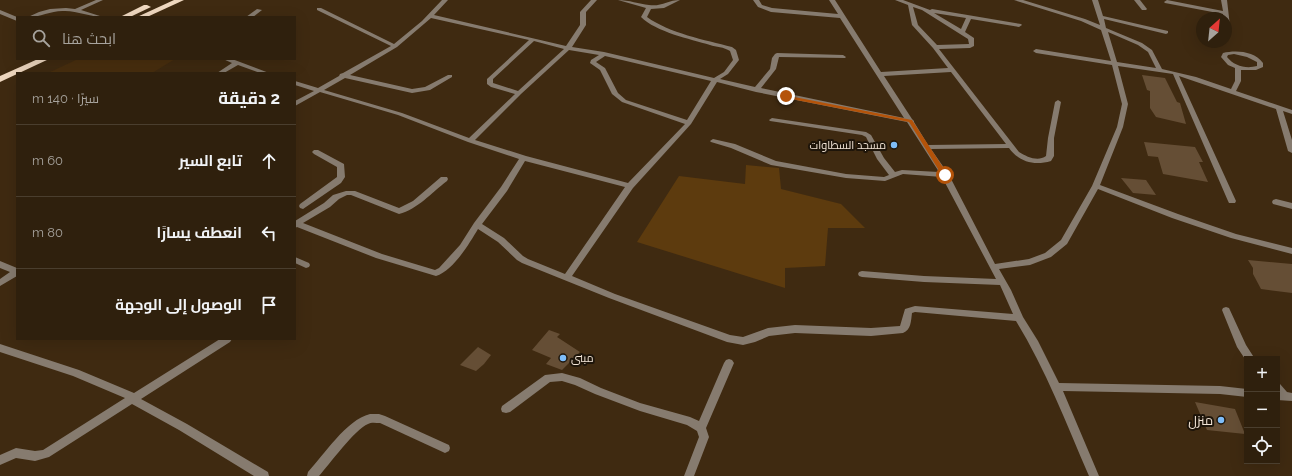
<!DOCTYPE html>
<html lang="ar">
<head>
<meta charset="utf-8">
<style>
  :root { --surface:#2f200d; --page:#372816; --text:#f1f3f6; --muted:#a7a39d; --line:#4a3e2e }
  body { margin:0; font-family:Raleway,Cairo,sans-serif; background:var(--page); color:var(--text); direction:rtl }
  .controls { position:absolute; right:12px; bottom:12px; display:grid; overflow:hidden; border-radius:0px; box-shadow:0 4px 16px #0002 }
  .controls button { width:36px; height:36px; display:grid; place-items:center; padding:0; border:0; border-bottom:1px solid var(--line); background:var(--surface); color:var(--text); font:20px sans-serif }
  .compass { position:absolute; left:1196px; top:12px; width:36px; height:36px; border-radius:50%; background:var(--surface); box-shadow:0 4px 16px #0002; rotate:27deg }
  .stop { position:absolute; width:12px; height:12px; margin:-9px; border:3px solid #b45309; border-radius:50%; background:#fff }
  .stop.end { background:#b45309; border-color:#fff; box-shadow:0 1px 4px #0008 }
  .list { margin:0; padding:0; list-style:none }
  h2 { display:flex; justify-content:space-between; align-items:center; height:52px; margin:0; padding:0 16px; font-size:17px }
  h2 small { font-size:13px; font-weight:400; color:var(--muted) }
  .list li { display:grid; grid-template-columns:26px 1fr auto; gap:12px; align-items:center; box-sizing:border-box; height:72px; padding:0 16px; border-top:1px solid var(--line) }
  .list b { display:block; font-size:15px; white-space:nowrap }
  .list em { font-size:13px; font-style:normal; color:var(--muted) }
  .icon { flex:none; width:22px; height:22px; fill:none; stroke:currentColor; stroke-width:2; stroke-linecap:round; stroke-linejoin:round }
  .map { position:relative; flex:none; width:1292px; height:476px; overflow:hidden; direction:ltr }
  .search { position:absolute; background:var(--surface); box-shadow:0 4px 16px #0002; left:16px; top:16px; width:280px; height:44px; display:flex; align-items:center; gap:10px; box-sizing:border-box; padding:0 14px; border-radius:0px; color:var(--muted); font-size:15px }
  .panel { position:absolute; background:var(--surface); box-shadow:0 4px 16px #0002; left:16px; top:72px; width:280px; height:268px; border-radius:0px; direction:rtl }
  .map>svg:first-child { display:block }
  .built { fill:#492f0f }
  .green { fill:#5d3b0e }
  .building { fill:#654e35 }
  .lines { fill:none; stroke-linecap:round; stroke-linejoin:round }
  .minor { fill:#867b6f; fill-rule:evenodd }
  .trunk { fill:#eed7bf; fill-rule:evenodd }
  .route { fill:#b45309 }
  .poi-dot { fill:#7ebdf9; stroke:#1e150a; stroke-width:1.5 }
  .labels { text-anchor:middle; stroke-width:4; stroke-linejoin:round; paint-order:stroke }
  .poi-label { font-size:11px; fill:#f3e5d7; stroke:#1e150a; text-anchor:end }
  .near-poi-label { font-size:13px; fill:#f3e5d7; stroke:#1e150a; text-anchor:end }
</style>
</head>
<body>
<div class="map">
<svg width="1292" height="476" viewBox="0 0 1292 476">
  <rect width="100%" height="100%" fill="#3f2a11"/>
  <!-- built -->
  <path class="built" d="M78,59H175L152,73H48Z"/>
  <!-- green -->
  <path class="green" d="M746,165L779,168L781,189L841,204L865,228H828L825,266L785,268V288L637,242L679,176L745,184Z"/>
  <!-- building -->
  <g class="building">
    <path d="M1142,75L1165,78L1177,102L1180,103L1186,124L1156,117L1150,108V91L1147,90Z"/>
    <path d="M1144,142L1195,147L1203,162H1199L1208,182L1163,174L1158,157L1148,156Z"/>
    <path d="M1121,178L1146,180L1156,195L1133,193Z"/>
    <path d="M1248,260L1292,264V293L1261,289L1253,274V268Z"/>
    <path d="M549,330L560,334L557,337L580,352L562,370L546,364L551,358L532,350Z"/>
    <path d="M478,347L491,355L484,364L476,371L460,365Z"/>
    <path d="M1195,402L1235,409L1245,434L1207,430Z"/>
  </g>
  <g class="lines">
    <!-- minor -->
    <g class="minor">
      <path d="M96,0H103L81,10L103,17C90,17 78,11 65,11C52,10 41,17 28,17L39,12L50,9L66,8L75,9Z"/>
      <path d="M442,0H448L434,15L566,46L580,25V12L591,0H597L586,12V25L572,47L604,52L714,78L724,72L733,60L730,51C724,47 716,47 710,45C690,39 656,32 641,17L646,8L618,0C629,0 639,4 649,5C661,7 668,0 680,0L664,8L651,9L647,17C669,33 705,40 732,47L736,50L739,60L728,74L720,79L755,87L770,69L772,58L775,54L777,53L843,55L846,57L845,58L779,57L776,69L761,88L904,118L840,18L771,12L758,7L753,0H759L762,5L772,8L838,14L829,0H835L881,72L948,68L933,48L912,25L908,5L895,0H903L930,10L932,9L1021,24L1022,25L1019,27L971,19L965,32L974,38V46L970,48L939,49L1019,152C1027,157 1038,162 1046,156L1048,138L1055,102L1058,100L1061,102L1054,138V156L1051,161C1034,166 1019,162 1009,148L931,149L949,175L995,264L1029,259L1045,253L1061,240L1092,186L1117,127L1122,104L1112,65L1036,53L1033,51L1036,49L1111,61L1101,30L1081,21L1014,0H1023L1085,19L1100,25L1092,0H1098L1103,16L1168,31V33L1166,34L1104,19L1106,28L1142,43L1152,50L1162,69L1196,77L1231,89L1235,81V68L1228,65L1221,57L1223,53C1236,50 1254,51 1263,63V67L1256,70H1241V81L1236,91L1292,110V114L1283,111L1292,140V153L1288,151L1276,109L1179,76L1236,201L1235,203H1229L1228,201L1173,74L1118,66L1128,104L1123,127L1100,185L1178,214L1236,234L1292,248V254L1231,238L1172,218L1098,189L1067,244L1051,257L1030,265L999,269L1011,290L1023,317L1038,341L1059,383L1220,386L1247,389V397L1220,394L1063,391L1099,476H1089C1066,423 1046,370 1016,321L915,312L912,313C911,321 911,330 903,333L871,336L795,333L769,336L755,342L743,345L727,342L609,298L522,263L517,260L498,242L478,229C469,244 453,271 436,276L376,258L297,227L295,228V221L324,203L333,195L346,191H355L399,208L413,201L441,177H447L448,179L447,181C431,193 418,209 399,214L351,195H347L339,199L330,207L303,223L382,254L435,270L439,268L460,245L474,223L501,187L519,159L468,142L398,115L320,92L295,106V101L314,91L295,85V81L318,88L339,76L340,74L343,73L391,46L317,10V8H321L394,44L422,21ZM913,7L922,10L968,39L969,44L937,45L918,25ZM934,13L966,18L961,29ZM431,18L529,40L487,79V84L491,87L515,94L469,138L402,113L324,90L345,78L412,93L430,90L452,77V75H448L425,87L412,89L350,75L397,47ZM1108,32L1138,45L1148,52L1156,68L1117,62ZM534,41L564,49L518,91L493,83V79ZM569,50L599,55L591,60L590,63L600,70L612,94L622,102L685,124L628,183L526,156L475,140L521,94ZM1234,54L1247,57L1257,62V66C1246,69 1234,66 1227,57L1228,55ZM605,56L711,81L687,120L626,100L618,93L605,68L596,62ZM951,72L1006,144L928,145L914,122V121L912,119L884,76ZM717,82L756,92L907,122L939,172L902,170L895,172L884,158L871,135L866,132L772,118L769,120L770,121L862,135L866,137L877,159L889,175L884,177L846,174L776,161L735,144L713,139L710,141L711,142L731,148L771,165L846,178L885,181L903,174L942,177L996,279L924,276L862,271L859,272L858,274L859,276L862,277L924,282L1000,285L1013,314L915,306L905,309L900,326L871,328L795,325L768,328L743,337L730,335L615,294L572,276L633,188L691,124ZM525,161L625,187L565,274L528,259L523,256L504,238L482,224L507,191Z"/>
      <path d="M1134,0H1140L1147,9L1146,10H1142Z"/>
      <path d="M1167,0L1223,11L1221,0H1227L1230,26L1226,27V18H1223V14L1165,3L1164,2Z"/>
      <path d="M257,9L262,10L253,17H246Z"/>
      <path d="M0,10L17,17V21L0,14Z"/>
      <path d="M223,59H232L269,73H260L238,65L224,73H217L232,63Z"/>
      <path d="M314,150H318L344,164L345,177L341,183L303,209L300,208L299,206L300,204L337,177V167L314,154L312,152Z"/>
      <path d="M1276,199L1292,203V209L1273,204L1272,202L1273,200Z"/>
      <path d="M295,257L309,263L310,265L309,267L306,268L295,263Z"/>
      <path d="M0,261L17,268V276L0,286V279L10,272L0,268Z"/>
      <path d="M1226,307L1229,308L1246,345L1255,359H1247V362L1237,347L1222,310L1223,308Z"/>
      <path d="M220,339H232L230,342L141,399L187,424L268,472L269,476H254L179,430L132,404L49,457L35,461L16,458L0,465V455L16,448L35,451L43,450L125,398L73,376L0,352V344L79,370L134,393Z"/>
      <path d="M729,359L732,360L734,363L706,428L709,437L694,476H684L699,437L697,431L687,425L640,411L595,394L575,385L562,381L550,382L510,412L506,413L502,412L501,409L502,406L545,375L562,373L580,378L601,388L640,403L690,417L699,421L724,363L726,360Z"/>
      <path d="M1277,383L1280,384L1287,392L1292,393V401L1277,400Z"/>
      <path d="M370,414H379L385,416L449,445L450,448L449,451L445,453L380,423C376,423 371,422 368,424C355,429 329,465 319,476H307L308,472C324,455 346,420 370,414Z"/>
    </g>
    <!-- trunk -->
    <g class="trunk">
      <path d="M174,0H184L147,17H137Z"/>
      <path d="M144,5H147L151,7L130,17H120Z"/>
      <path d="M38,59H49L0,82V76Z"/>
    </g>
  </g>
  <!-- route -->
  <path class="route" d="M784,95L912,120L948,175L943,177L909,122L786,98L784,97Z"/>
  <!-- markers -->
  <g class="poi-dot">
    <circle cx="894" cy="145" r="4"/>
    <circle cx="563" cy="358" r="4"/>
    <circle cx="1221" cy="420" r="4"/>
  </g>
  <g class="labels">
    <!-- poi labels -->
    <g class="poi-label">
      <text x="886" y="149">مسجد السطاوات</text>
      <text x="571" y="362" text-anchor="start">مبنى</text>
    </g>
    <!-- near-poi labels -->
    <g class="near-poi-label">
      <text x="1213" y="425">منزل</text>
    </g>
  </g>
</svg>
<div class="controls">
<button>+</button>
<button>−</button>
<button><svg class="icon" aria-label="locate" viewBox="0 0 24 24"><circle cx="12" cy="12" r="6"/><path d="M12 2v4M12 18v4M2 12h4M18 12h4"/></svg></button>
</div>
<svg class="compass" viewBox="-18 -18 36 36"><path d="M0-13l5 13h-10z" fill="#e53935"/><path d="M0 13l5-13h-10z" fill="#a7a39d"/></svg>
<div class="stop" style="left:945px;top:175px"></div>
<div class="stop end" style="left:786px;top:96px"></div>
<div class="search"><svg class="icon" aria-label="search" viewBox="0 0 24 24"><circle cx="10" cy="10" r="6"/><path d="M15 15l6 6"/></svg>ابحث هنا</div>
<section class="panel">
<h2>2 دقيقة<small>سيرًا · 140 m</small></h2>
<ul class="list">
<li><svg class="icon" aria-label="ahead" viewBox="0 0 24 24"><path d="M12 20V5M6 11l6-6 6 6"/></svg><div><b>تابع السير</b></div><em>60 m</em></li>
<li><svg class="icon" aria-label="left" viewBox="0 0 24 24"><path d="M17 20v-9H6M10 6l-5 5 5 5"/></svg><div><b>انعطف يسارًا</b></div><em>80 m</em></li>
<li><svg class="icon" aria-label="arrive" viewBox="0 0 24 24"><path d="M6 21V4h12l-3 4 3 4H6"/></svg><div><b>الوصول إلى الوجهة</b></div></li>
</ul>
</section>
</div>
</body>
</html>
